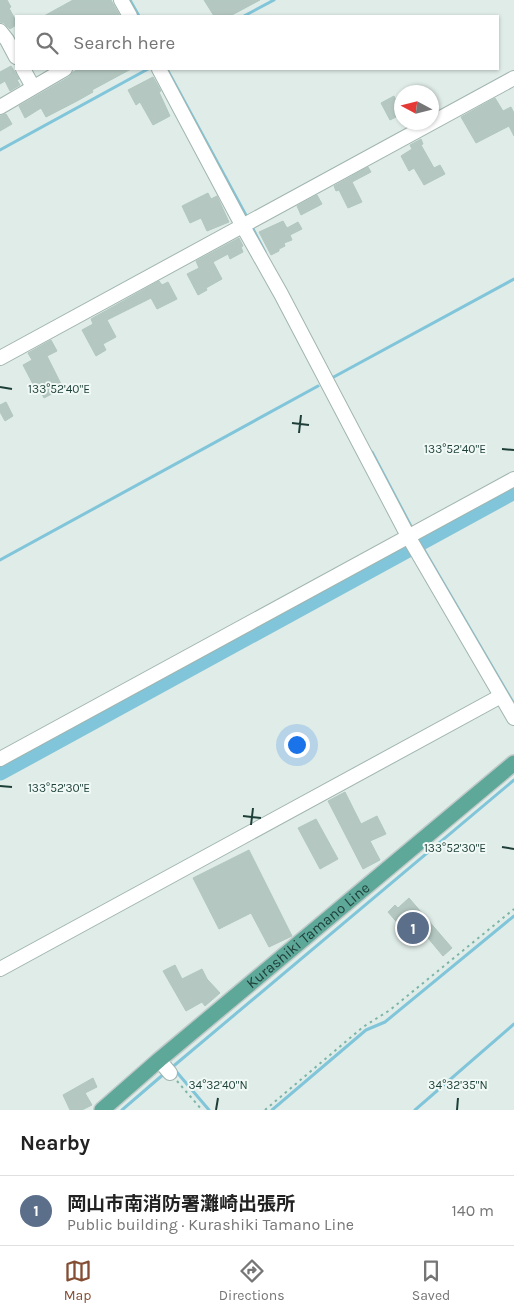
<!DOCTYPE html>
<html lang="en">
<head>
<meta charset="utf-8">
<style>
  :root { --surface:#fff; --page:#f6f6f6; --text:#222; --muted:#767676; --line:#e0e0e0; --accent:#854e34 }
  body { margin:0; font-family:Karla,"Noto Sans JP",sans-serif; background:var(--page); color:var(--text) }
  .compass { position:absolute; left:394px; top:85px; width:45px; height:45px; border-radius:50%; background:var(--surface); box-shadow:0 1px 4px #0004; rotate:277deg }
  .you { position:absolute; left:296px; top:744px; width:18px; height:18px; margin:-12px; border:4px solid #fff; border-radius:50%; background:#1a73e8; box-shadow:0 0 0 8px #1a73e833 }
  .badge { display:grid; place-items:center; width:32px; height:32px; border-radius:50%; background:var(--accent); color:#fff; font-size:16px; font-weight:700 }
  .pin { position:absolute; translate:-50% -50%; border:2px solid #fff; box-shadow:0 1px 5px #0006 }
  .list { margin:0; padding:0; list-style:none }
  h2 { display:flex; justify-content:space-between; align-items:center; height:65px; margin:0; padding:0 20px; font-size:21px }
  h2 small { font-size:16px; font-weight:400; color:var(--muted) }
  .list li { display:grid; grid-template-columns:32px 1fr auto; gap:15px; align-items:center; box-sizing:border-box; height:70px; padding:0 20px; border-top:1px solid var(--line) }
  .list b { display:block; font-size:19px; white-space:nowrap }
  .list p { margin:0; font-size:16px; white-space:nowrap; color:var(--muted) }
  .list em { font-size:16px; font-style:normal; color:var(--muted) }
  .icon { flex:none; width:28px; height:28px; fill:none; stroke:currentColor; stroke-width:2; stroke-linecap:round; stroke-linejoin:round }
  .map { position:relative; flex:none; width:514px; height:1110px; overflow:hidden }
  .search { position:absolute; background:var(--surface); box-shadow:0 1px 4px #0004; left:15px; right:15px; top:15px; height:55px; display:flex; align-items:center; gap:12px; box-sizing:border-box; padding:0 18px; border-radius:0px; color:var(--muted); font-size:19px }
  .sheet { height:135px; background:var(--surface) }
  nav { display:flex; justify-content:space-around; align-items:center; box-sizing:border-box; height:70px; border-top:1px solid var(--line); background:var(--surface); font-size:14px; color:var(--muted) }
  nav a { display:grid; justify-items:center; gap:2px }
  nav .on { color:var(--accent) }
  .map>svg:first-child { display:block }
  .lines { fill:none; stroke-linecap:round; stroke-linejoin:round }
  .stream { stroke:#80c5d9; stroke-width:3 }
  .river { stroke:#80c5d9; stroke-width:19 }
  .building { fill:#b4c8c1; stroke:#b1c7bf }
  .minor-casing { stroke:#a1b5b0; stroke-width:16 }
  .major-casing { stroke:#c0c9c7; stroke-width:18 }
  .path { stroke:#7cb4a6; stroke-width:2; stroke-dasharray:2.5 4; stroke-linecap:butt }
  .minor { stroke:#fff; stroke-width:14 }
  .major { stroke:#5ea89a; stroke-width:15 }
  .ticks { fill:none; stroke:#1e3f38; stroke-width:2 }
  .labels { text-anchor:middle; stroke-width:4; stroke-linejoin:round; paint-order:stroke }
  .street-label { font-size:15px; fill:#1e3f38; stroke:#f0f9f5 }
  .ticks-label { font-size:12px; text-anchor:middle; fill:#1e3f38; stroke:#f0f9f5; stroke-width:4; stroke-linejoin:round; paint-order:stroke }
</style>
</head>
<body>
<div class="map">
<svg width="514" height="1110" viewBox="0 0 514 1110">
  <rect width="100%" height="100%" fill="#dfece8"/>
  <g class="lines">
    <!-- stream -->
    <g class="stream">
      <path d="M130,0L139,16"/>
      <path d="M244,16L274,0"/>
      <path d="M167,69L248,219"/>
      <path d="M0,150L148,69"/>
      <path d="M251,225L265,252"/>
      <path d="M330,379L514,279"/>
      <path d="M372,452L413,530"/>
      <path d="M416,536L514,704"/>
      <path d="M0,560L318,386"/>
      <path d="M170,1069L514,780"/>
      <path d="M175,1070L209,1110"/>
      <path d="M122,1110L165,1073"/>
      <path d="M272,1110L366,1030L385,1022L514,916"/>
      <path d="M415,1110L514,1024"/>
    </g>
    <!-- river -->
    <path class="river" d="M0,771L514,490"/>
  </g>
  <!-- building -->
  <g class="building">
    <path d="M0,0H7L11,7L9,8L16,21V25L10,29L4,23L0,22Z"/>
    <path d="M73,0H111L120,16H44Z"/>
    <path d="M204,0H260L230,16H214Z"/>
    <path d="M11,66L19,79L17,80L20,85L10,91L5,81L0,84V72Z"/>
    <path d="M79,69H131L92,90L93,92L77,101L46,117L41,108L25,118L19,106L69,77L73,72Z"/>
    <path d="M153,77L161,91L159,92L170,116L153,125L140,102L136,105L128,90Z"/>
    <path d="M394,96L402,114L390,120L381,103Z"/>
    <path d="M495,98L503,111L511,107L514,113V136L509,126L476,143L461,117Z"/>
    <path d="M6,114L12,124L0,131V116Z"/>
    <path d="M421,139L423,144L421,145L434,168L440,165L445,174L424,185L414,168L409,171L401,156L412,149L410,145Z"/>
    <path d="M368,167L371,172L352,182L362,202L348,208L339,190L336,191L334,186Z"/>
    <path d="M208,193L211,199L217,196L229,222L207,231L201,218L190,223L182,206Z"/>
    <path d="M317,195L322,204L301,215L297,206Z"/>
    <path d="M283,221L287,228L298,222L302,229L290,235L292,240L284,243L285,246L279,249V251L271,255L259,232Z"/>
    <path d="M239,238L243,246L241,247L243,252L230,259L228,254L213,262L222,279L206,288L207,290L198,295L187,274L199,268L196,261Z"/>
    <path d="M159,281L162,285L168,282L177,299L157,309L151,298L107,320L116,337L103,344L106,350L96,356L82,330L93,324L91,319Z"/>
    <path d="M51,340L57,351L47,356L63,388L44,398L38,386L35,388L23,365L32,360L28,353Z"/>
    <path d="M6,402L13,416L5,421L0,412V405Z"/>
    <path d="M345,792L361,824L377,816L386,834L370,841L380,860L363,869L328,801Z"/>
    <path d="M316,819L338,859L320,869L298,828Z"/>
    <path d="M249,850L292,936L269,947L251,913L219,929L193,878Z"/>
    <path d="M409,898L452,948L443,956L423,932L416,939L404,925L401,927L388,912L395,905L398,908Z"/>
    <path d="M175,965L182,979L202,969L207,979L220,993L205,1006L202,1002L186,1011L163,971Z"/>
    <path d="M93,1078L97,1087L85,1093L92,1105L82,1110H70L63,1095Z"/>
  </g>
  <g class="lines">
    <defs>
      <g id="minor">
        <path d="M121,0L130,16"/>
        <path d="M0,31L7,40L16,57"/>
        <path d="M23,69L33,87"/>
        <path d="M159,69L241,223L281,294L408,536L514,718"/>
        <path d="M0,107L65,69"/>
        <path d="M0,358L514,78"/>
        <path d="M0,759L514,479"/>
        <path d="M0,969L501,696"/>
        <path d="M159,1060L170,1073"/>
      </g>
      <g id="major">
        <path id="s1" d="M102,1110L159,1060L514,763"/>
      </g>
    </defs>
    <!-- minor casing -->
    <use href="#minor" class="minor-casing"/>
    <!-- major casing -->
    <use href="#major" class="major-casing"/>
    <!-- path -->
    <g class="path">
      <path d="M177,1081L202,1110"/>
      <path d="M265,1110L363,1027L390,1010L514,909"/>
    </g>
    <!-- minor -->
    <use href="#minor" class="minor"/>
    <!-- major -->
    <use href="#major" class="major"/>
  </g>
  <!-- ticks -->
  <path class="ticks" d="M0,387L12,389M292,423L309,425M299,433L301,415M502,449L514,450M0,786L12,787M243,816L261,818M251,825L253,808M502,847L514,849M216,1110L218,1098M457,1110L458,1098"/>
  <g class="labels">
    <!-- street labels -->
    <g class="street-label">
      <text dy="5" stroke="none"><textPath href="#s1" startOffset="270">Kurashiki Tamano Line</textPath></text>
    </g>
  </g>
  <g class="ticks-label">
    <text x="59" y="393">133°52'40"E</text>
    <text x="455" y="453">133°52'40"E</text>
    <text x="59" y="792">133°52'30"E</text>
    <text x="455" y="852">133°52'30"E</text>
    <text x="218" y="1089">34°32'40"N</text>
    <text x="458" y="1089">34°32'35"N</text>
  </g>
</svg>
<svg class="compass" viewBox="-18 -18 36 36"><path d="M0-13l5 13h-10z" fill="#e53935"/><path d="M0 13l5-13h-10z" fill="#767676"/></svg>
<div class="you"></div>
<div class="pin badge" style="left:413px;top:928px;background:#5c6f8a">1</div>
<div class="search"><svg class="icon" aria-label="search" viewBox="0 0 24 24"><circle cx="10" cy="10" r="6"/><path d="M15 15l6 6"/></svg>Search here</div>
</div>
<section class="sheet">
<h2>Nearby<small></small></h2>
<ul class="list">
<li><span class="badge" style="background:#5c6f8a">1</span><div><b>岡山市南消防署灘崎出張所</b><p>Public building · Kurashiki Tamano Line</p></div><em>140 m</em></li>
</ul>
</section>
<nav>
<a class="on"><svg class="icon" aria-label="map" viewBox="0 0 24 24"><path d="M3 6l6-2 6 2 6-2v14l-6 2-6-2-6 2zM9 4v14M15 6v14"/></svg>Map</a>
<a><svg class="icon" aria-label="directions" viewBox="0 0 24 24"><path d="M12 3l9 9-9 9-9-9zM9 14v-3h6M13 9l2 2-2 2"/></svg>Directions</a>
<a><svg class="icon" aria-label="saved" viewBox="0 0 24 24"><path d="M7 4h10v16l-5-4-5 4z"/></svg>Saved</a>
</nav>
</body>
</html>
